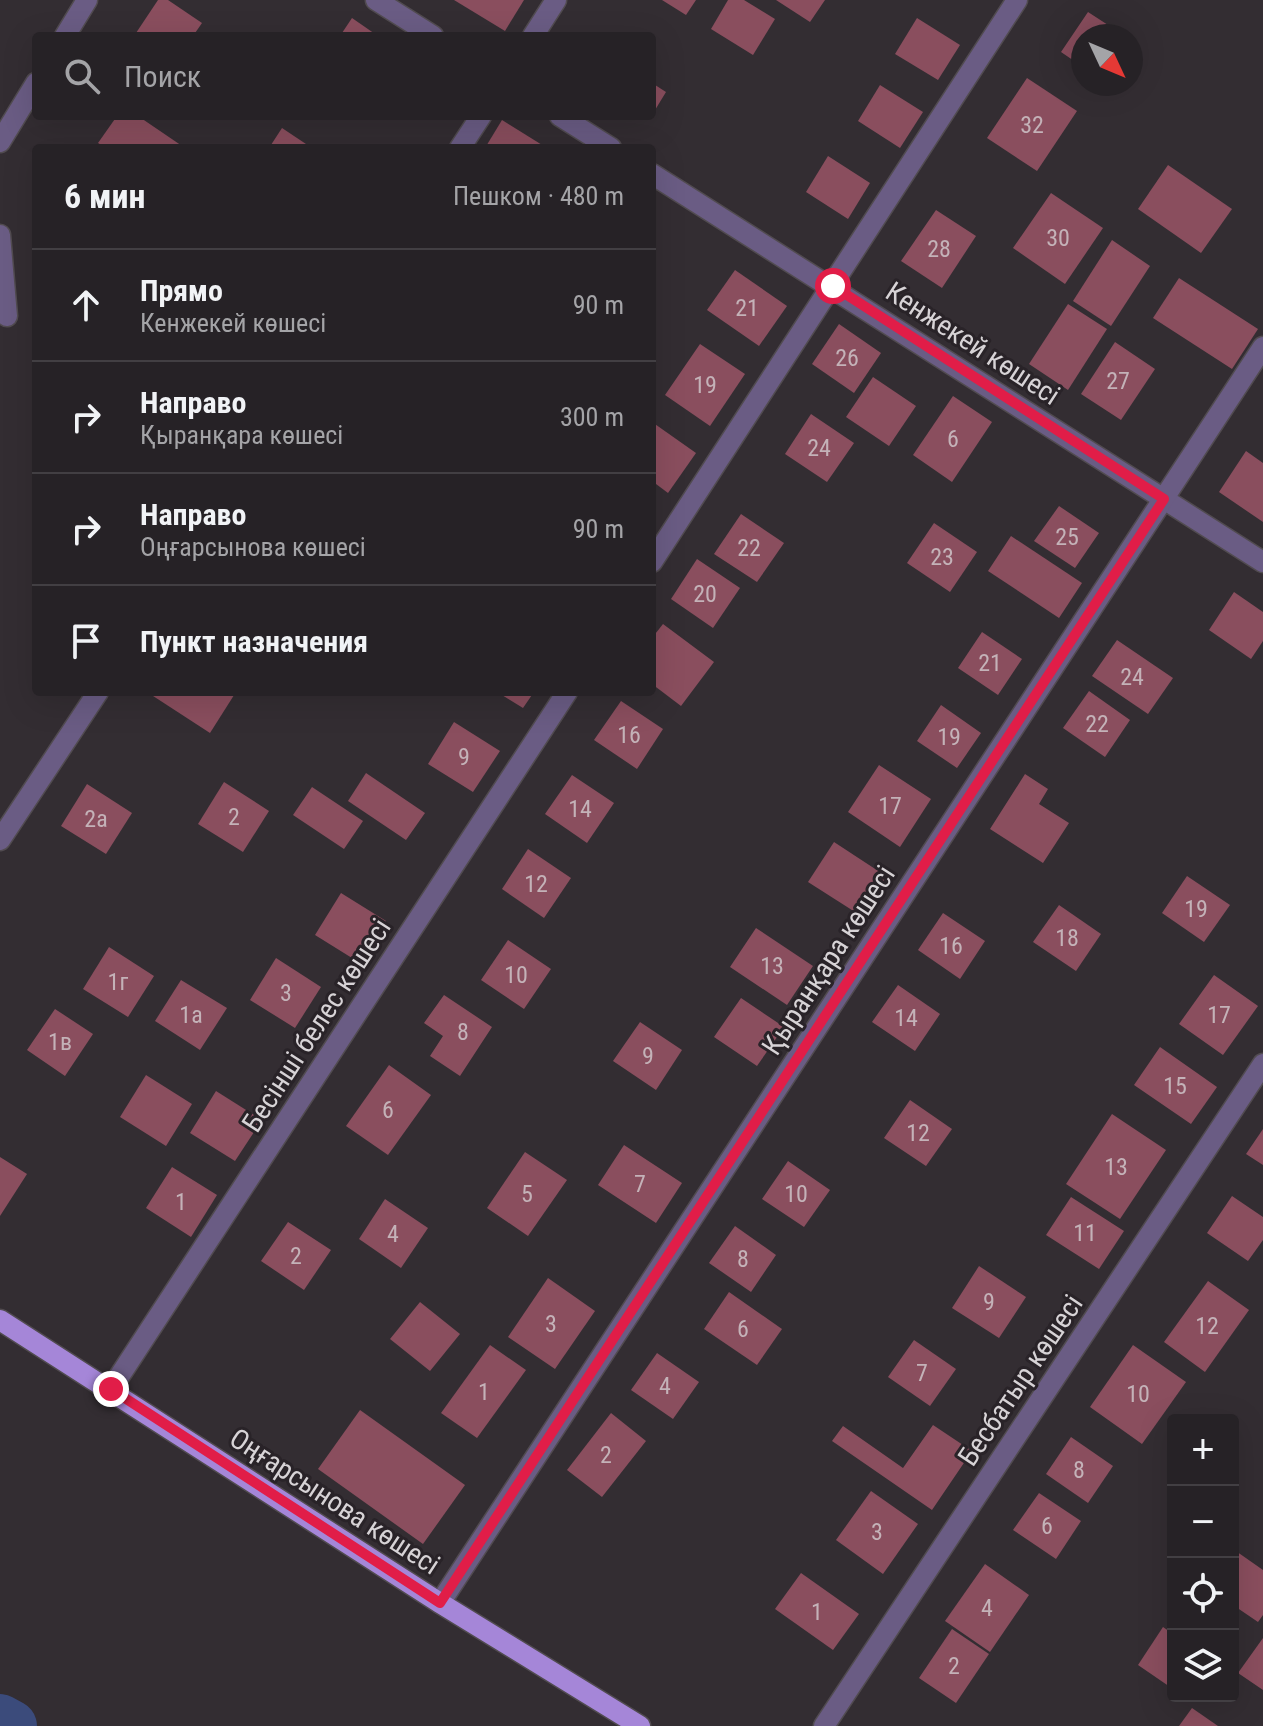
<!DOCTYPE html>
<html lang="ru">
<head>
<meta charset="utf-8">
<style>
  :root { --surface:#262226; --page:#322f32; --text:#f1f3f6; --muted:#a4a4a7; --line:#423f43 }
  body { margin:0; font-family:"Roboto Condensed",sans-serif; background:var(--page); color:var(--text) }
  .controls { position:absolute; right:24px; bottom:24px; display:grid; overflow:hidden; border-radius:8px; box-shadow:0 8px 32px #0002 }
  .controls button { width:72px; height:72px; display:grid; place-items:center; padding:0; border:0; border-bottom:2px solid var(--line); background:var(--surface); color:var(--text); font:40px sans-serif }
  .compass { position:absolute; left:1071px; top:24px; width:72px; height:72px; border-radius:50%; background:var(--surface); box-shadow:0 8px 32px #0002; rotate:134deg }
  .stop { position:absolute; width:24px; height:24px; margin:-18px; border:6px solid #e11d48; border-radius:50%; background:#fff }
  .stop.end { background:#e11d48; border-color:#fff; box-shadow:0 2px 8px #0008 }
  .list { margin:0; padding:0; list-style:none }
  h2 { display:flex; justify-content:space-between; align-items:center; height:104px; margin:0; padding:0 32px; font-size:34px }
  h2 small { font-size:26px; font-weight:400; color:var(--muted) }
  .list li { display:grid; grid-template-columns:52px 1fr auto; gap:24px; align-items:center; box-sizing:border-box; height:112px; padding:0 32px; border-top:2px solid var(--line) }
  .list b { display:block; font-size:30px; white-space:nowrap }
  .list p { margin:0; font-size:26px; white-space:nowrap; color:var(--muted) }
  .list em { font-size:26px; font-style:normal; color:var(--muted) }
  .icon { flex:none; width:44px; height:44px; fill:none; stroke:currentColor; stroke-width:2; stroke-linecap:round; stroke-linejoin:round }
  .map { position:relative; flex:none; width:1263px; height:1726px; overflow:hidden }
  .search { position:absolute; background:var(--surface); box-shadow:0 8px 32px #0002; left:32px; top:32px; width:624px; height:88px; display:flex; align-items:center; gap:20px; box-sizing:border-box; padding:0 28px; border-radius:8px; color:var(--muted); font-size:30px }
  .panel { position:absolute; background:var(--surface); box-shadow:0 8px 32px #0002; left:32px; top:144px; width:624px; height:552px; border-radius:8px }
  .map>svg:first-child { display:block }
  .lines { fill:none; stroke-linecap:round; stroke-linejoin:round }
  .river { stroke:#3b4b7b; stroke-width:52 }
  .building { fill:#8a4e5e }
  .minor-casing { stroke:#514b50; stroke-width:23 }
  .major-casing { stroke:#514b50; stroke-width:23 }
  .minor { stroke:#6a5c84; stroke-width:20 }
  .major { stroke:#a586d8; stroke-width:20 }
  .route { stroke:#e11d48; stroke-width:10 }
  .labels { text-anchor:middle; stroke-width:6; stroke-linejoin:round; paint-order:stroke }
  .number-label { font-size:24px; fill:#c4b2b8 }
  .street-label { font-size:28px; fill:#d7d3d6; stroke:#292328 }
</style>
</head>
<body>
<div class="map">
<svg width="1263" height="1726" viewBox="0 0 1263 1726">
  <rect width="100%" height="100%" fill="#332d32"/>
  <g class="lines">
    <!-- river -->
    <path class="river" d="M0,1720L11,1726"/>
  </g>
  <!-- building -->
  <g class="building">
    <path d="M158,0H168L202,23L193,36H134Z"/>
    <path d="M454,0H524L505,31Z"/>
    <path d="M662,0H696L686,15Z"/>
    <path d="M728,0H744L775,19L753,55L711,29Z"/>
    <path d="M776,0H825L810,22Z"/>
    <path d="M1088,12L1125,36H1083V67L1061,52Z"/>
    <path d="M352,18L378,36H340Z"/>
    <path d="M917,18L960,45L938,80L895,54Z"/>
    <path d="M1027,78L1077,111L1037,171L987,138Z"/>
    <path d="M652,83L666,92L652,115Z"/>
    <path d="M880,85L923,112L900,148L858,121Z"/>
    <path d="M117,116H138L185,148H106L98,143Z"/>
    <path d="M502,120L547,148H485Z"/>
    <path d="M282,128L312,148H269Z"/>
    <path d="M828,156L870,183L848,219L806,192Z"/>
    <path d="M1168,165L1232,209L1201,253L1138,209Z"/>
    <path d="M1051,193L1103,228L1065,284L1013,248Z"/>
    <path d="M936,210L976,236L942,288L901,261Z"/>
    <path d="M1112,240L1150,266L1111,326L1073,301Z"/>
    <path d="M735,270L787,306L759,346L707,310Z"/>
    <path d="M1179,278L1258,329L1232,369L1153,318Z"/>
    <path d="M1068,304L1107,329L1068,390L1029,364Z"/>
    <path d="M839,324L881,353L854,393L812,364Z"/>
    <path d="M1115,342L1155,369L1121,420L1081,394Z"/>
    <path d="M700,344L745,374L710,426L665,395Z"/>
    <path d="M873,377L916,406L889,446L846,417Z"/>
    <path d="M953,396L992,422L952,482L913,455Z"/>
    <path d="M811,414L854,443L827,482L785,454Z"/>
    <path d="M652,422L696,453L668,493L652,481Z"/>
    <path d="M1246,451L1263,463V522L1219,492Z"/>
    <path d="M1059,506L1099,533L1075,568L1034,541Z"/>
    <path d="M741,514L784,543L757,582L714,554Z"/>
    <path d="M934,523L977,552L950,592L907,563Z"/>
    <path d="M1011,536L1082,583L1059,618L988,571Z"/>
    <path d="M697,559L740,588L713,628L671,599Z"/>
    <path d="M1234,592L1263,612V641L1251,659L1209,630Z"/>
    <path d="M663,624L714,662L681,706L652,684V638Z"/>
    <path d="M982,632L1022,659L998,695L958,668Z"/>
    <path d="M1117,640L1173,678L1148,714L1092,676Z"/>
    <path d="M1089,691L1130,720L1105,757L1063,728Z"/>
    <path d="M151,692H236L210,733L150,694Z"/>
    <path d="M497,692H534L523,708Z"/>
    <path d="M621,701L663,729L637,769L594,740Z"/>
    <path d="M941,705L981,733L957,768L917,741Z"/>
    <path d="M454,722L500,751L473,792L428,764Z"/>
    <path d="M879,765L931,799L900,847L848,812Z"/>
    <path d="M366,773L425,813L406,840L348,801Z"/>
    <path d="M1025,774L1048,789L1039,804L1069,823L1043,863L990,829Z"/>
    <path d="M572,775L614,803L587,843L545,814Z"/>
    <path d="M224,782L269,811L243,852L198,824Z"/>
    <path d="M87,784L132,813L106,854L61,826Z"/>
    <path d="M312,787L363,821L344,849L293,815Z"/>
    <path d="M834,842L892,880L866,919L808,882Z"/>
    <path d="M528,849L571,878L544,918L502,889Z"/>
    <path d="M1187,876L1230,905L1204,942L1162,913Z"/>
    <path d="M341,893L386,921L360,963L315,935Z"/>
    <path d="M1059,905L1101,934L1076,971L1033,942Z"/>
    <path d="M943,913L985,941L960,979L918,950Z"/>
    <path d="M756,928L813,966L787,1005L730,967Z"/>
    <path d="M508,940L551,969L524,1009L481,980Z"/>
    <path d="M109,947L154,976L128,1017L83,989Z"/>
    <path d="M276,958L321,987L295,1028L250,1000Z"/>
    <path d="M1214,975L1258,1006L1223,1055L1179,1024Z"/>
    <path d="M181,980L227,1008L200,1050L155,1021Z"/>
    <path d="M898,985L940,1014L915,1051L872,1022Z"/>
    <path d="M444,995L492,1027L460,1076L430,1056L443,1036L424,1023Z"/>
    <path d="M741,998L784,1027L757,1066L714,1037Z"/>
    <path d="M55,1009L93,1034L65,1076L27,1050Z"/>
    <path d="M640,1022L682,1050L656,1090L613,1061Z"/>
    <path d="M1160,1047L1217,1087L1191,1124L1134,1085Z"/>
    <path d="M389,1065L431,1095L388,1155L346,1126Z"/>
    <path d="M146,1075L192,1104L166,1146L120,1117Z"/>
    <path d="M216,1091L262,1120L235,1161L190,1133Z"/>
    <path d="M910,1100L952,1129L926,1166L884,1138Z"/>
    <path d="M1112,1114L1166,1150L1120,1219L1066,1184Z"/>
    <path d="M1263,1129V1165L1246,1154Z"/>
    <path d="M624,1145L682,1183L656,1223L598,1185Z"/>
    <path d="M525,1152L567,1180L528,1236L487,1208Z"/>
    <path d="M0,1157L27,1174L0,1216Z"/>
    <path d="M788,1161L830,1190L804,1227L762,1199Z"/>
    <path d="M172,1167L217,1195L191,1237L146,1208Z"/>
    <path d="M1232,1196L1263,1217V1240L1248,1261L1207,1233Z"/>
    <path d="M1071,1197L1124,1231L1099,1269L1046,1235Z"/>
    <path d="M385,1199L428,1228L401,1268L359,1239Z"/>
    <path d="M288,1222L331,1250L304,1290L261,1261Z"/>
    <path d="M735,1226L776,1255L751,1292L709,1263Z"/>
    <path d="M979,1266L1026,1297L999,1338L952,1308Z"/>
    <path d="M548,1278L595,1311L555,1369L508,1337Z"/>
    <path d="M1208,1281L1249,1310L1205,1372L1164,1342Z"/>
    <path d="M729,1292L782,1329L757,1365L704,1329Z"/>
    <path d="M420,1302L460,1334L430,1371L390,1339Z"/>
    <path d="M914,1340L956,1369L930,1406L888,1377Z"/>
    <path d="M490,1345L526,1370L477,1438L441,1413Z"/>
    <path d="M1133,1345L1186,1382L1142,1444L1090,1407Z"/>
    <path d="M657,1353L699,1382L673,1419L631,1390Z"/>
    <path d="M360,1410L465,1485L423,1544L318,1469Z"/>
    <path d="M611,1413L646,1441L602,1497L567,1470Z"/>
    <path d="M933,1425L972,1451L932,1510L832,1441L843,1426L903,1468Z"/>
    <path d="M1071,1437L1113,1466L1088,1503L1046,1474Z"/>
    <path d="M871,1491L918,1524L883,1574L836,1540Z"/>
    <path d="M1039,1493L1081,1521L1056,1559L1013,1530Z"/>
    <path d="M1233,1549L1263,1570V1615L1258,1622L1233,1605Z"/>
    <path d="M985,1564L1029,1595L990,1652L945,1621Z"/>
    <path d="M801,1573L859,1614L833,1650L775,1609Z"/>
    <path d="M1163,1627L1173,1634V1689L1138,1665Z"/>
    <path d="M952,1629L989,1654L956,1703L919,1678Z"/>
    <path d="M1263,1638V1690L1238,1673Z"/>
    <path d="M1192,1708L1218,1726H1179Z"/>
  </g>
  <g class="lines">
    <defs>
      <g id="minor">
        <path d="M376,0L433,36"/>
        <path d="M65,36L87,0"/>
        <path d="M533,36L556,0"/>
        <path d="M560,116L611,148"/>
        <path d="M0,142L36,83"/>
        <path d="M460,148L481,116"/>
        <path d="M652,174L1263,562"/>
        <path d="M0,235L7,316"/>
        <path d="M652,562L1017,0"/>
        <path d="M0,840L98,692"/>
        <path d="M111,1389L567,692"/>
        <path d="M440,1603L1263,347"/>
        <path d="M824,1726L1263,1064"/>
      </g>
      <path id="major" d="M0,1320L440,1603L640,1726"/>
    </defs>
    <!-- minor casing -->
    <use href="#minor" class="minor-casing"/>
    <!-- major casing -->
    <use href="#major" class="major-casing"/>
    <!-- minor -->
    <use href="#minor" class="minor"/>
    <!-- major -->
    <use href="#major" class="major"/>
  </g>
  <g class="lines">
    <!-- route -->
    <path class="route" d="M111,1389L440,1603L1164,499L833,286"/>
  </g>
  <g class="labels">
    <!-- number labels -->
    <g class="number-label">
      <text x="1032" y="133">32</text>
      <text x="1058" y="246">30</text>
      <text x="939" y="257">28</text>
      <text x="747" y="316">21</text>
      <text x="847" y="366">26</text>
      <text x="1118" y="389">27</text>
      <text x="705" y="393">19</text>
      <text x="953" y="447">6</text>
      <text x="819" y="456">24</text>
      <text x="1067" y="545">25</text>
      <text x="749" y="556">22</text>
      <text x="942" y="565">23</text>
      <text x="705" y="602">20</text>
      <text x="990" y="671">21</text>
      <text x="1132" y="685">24</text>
      <text x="1097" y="732">22</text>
      <text x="629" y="743">16</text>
      <text x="949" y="745">19</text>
      <text x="464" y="765">9</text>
      <text x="890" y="814">17</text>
      <text x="580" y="817">14</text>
      <text x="234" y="825">2</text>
      <text x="96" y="827">2а</text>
      <text x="536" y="892">12</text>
      <text x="1196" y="917">19</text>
      <text x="1067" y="946">18</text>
      <text x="951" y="954">16</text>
      <text x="772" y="974">13</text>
      <text x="516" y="983">10</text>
      <text x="118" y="990">1г</text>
      <text x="286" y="1001">3</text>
      <text x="191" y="1023">1а</text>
      <text x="1219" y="1023">17</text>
      <text x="906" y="1026">14</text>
      <text x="463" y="1040">8</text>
      <text x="60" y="1050">1в</text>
      <text x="648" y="1064">9</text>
      <text x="1175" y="1094">15</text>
      <text x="388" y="1118">6</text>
      <text x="918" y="1141">12</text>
      <text x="1116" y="1175">13</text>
      <text x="640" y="1192">7</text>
      <text x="527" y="1202">5</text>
      <text x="796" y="1202">10</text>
      <text x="181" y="1210">1</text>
      <text x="1085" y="1241">11</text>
      <text x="393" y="1242">4</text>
      <text x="296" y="1264">2</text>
      <text x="743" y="1267">8</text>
      <text x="989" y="1310">9</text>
      <text x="551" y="1332">3</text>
      <text x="1207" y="1334">12</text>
      <text x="743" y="1337">6</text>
      <text x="922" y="1381">7</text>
      <text x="665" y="1394">4</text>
      <text x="484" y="1400">1</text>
      <text x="1138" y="1402">10</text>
      <text x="606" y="1463">2</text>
      <text x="1079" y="1478">8</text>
      <text x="1047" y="1534">6</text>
      <text x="877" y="1540">3</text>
      <text x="987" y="1616">4</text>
      <text x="817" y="1620">1</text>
      <text x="954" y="1674">2</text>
    </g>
    <!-- street labels -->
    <g class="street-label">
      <text transform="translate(973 343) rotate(33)" y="10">Кенжекей көшесі</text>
      <text transform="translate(828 960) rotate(-57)" y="10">Қыранқара көшесі</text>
      <text transform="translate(316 1025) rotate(-57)" y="10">Бесінші белес көшесі</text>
      <text transform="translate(1020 1380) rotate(-56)" y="10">Бесбатыр көшесі</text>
      <text transform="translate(335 1501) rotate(33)" y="10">Оңғарсынова көшесі</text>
    </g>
  </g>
</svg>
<div class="controls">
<button>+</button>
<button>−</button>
<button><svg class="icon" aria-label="locate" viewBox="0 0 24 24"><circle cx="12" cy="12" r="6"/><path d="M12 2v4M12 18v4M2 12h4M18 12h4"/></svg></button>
<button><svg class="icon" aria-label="layers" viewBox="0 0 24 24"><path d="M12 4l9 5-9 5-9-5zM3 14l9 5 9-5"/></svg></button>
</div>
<svg class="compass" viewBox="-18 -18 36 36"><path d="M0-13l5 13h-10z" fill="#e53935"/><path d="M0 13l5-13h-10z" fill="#a4a4a7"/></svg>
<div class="stop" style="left:833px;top:286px"></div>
<div class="stop end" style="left:111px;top:1389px"></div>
<div class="search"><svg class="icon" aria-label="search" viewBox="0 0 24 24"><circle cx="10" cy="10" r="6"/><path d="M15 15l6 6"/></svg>Поиск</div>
<section class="panel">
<h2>6 мин<small>Пешком · 480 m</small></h2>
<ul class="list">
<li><svg class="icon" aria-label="ahead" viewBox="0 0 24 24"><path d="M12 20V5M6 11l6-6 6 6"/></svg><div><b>Прямо</b><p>Кенжекей көшесі</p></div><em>90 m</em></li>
<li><svg class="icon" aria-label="right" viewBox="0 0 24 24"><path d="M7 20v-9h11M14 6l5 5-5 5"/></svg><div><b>Направо</b><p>Қыранқара көшесі</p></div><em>300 m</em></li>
<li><svg class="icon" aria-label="right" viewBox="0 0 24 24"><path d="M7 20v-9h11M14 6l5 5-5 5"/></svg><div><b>Направо</b><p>Оңғарсынова көшесі</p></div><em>90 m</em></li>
<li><svg class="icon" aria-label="arrive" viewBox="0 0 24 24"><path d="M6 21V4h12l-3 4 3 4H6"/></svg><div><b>Пункт назначения</b></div></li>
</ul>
</section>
</div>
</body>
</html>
